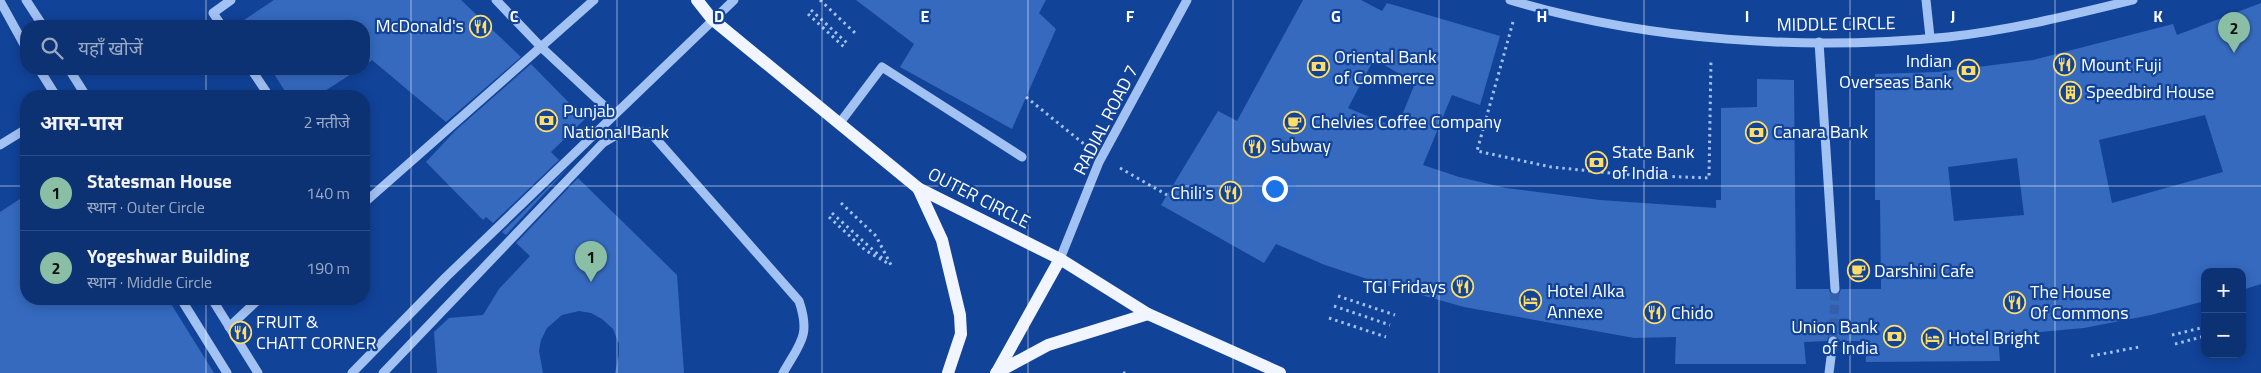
<!DOCTYPE html>
<html lang="hi">
<head>
<meta charset="utf-8">
<style>
  :root { --surface:#0d3273; --page:#1b3e7b; --text:#f1f3f6; --muted:#9aaac4; --line:#2d4d85; --accent:#8abfa5 }
  body { margin:0; font-family:"Titillium Web","Noto Sans Devanagari",sans-serif; background:var(--page); color:var(--text) }
  .controls { position:absolute; right:15px; bottom:15px; display:grid; overflow:hidden; border-radius:10px; box-shadow:0 2px 12px #0003 }
  .controls button { width:45px; height:45px; display:grid; place-items:center; padding:0; border:0; border-bottom:1px solid var(--line); background:var(--surface); color:var(--text); font:25px sans-serif }
  .you { position:absolute; left:1274px; top:188px; width:18px; height:18px; margin:-12px; border:4px solid #fff; border-radius:50%; background:#1a73e8; box-shadow:0 0 0 8px #1a73e833 }
  .badge { display:grid; place-items:center; width:32px; height:32px; border-radius:50%; background:var(--accent); color:#111; font-size:16px; font-weight:700 }
  .pin { position:absolute; translate:-50% -41px; filter:drop-shadow(0 1px 2px #0008) }
  .pin::after { content:''; position:absolute; top:26px; width:18px; height:15px; background:inherit; clip-path:polygon(0 0,100% 0,50% 100%) }
  .list { margin:0; padding:0; list-style:none }
  h2 { display:flex; justify-content:space-between; align-items:center; height:65px; margin:0; padding:0 20px; font-size:21px }
  h2 small { font-size:16px; font-weight:400; color:var(--muted) }
  .list li { display:grid; grid-template-columns:32px 1fr auto; gap:15px; align-items:center; box-sizing:border-box; height:75px; padding:0 20px; border-top:1px solid var(--line) }
  .list b { display:block; font-size:19px; white-space:nowrap }
  .list p { margin:0; font-size:16px; white-space:nowrap; color:var(--muted) }
  .list em { font-size:16px; font-style:normal; color:var(--muted) }
  .icon { flex:none; width:28px; height:28px; fill:none; stroke:currentColor; stroke-width:2; stroke-linecap:round; stroke-linejoin:round }
  .map { position:relative; flex:none; width:2261px; height:373px; overflow:hidden }
  .search { position:absolute; background:var(--surface); box-shadow:0 2px 12px #0003; left:20px; top:20px; width:350px; height:55px; display:flex; align-items:center; gap:12px; box-sizing:border-box; padding:0 18px; border-radius:20px; color:var(--muted); font-size:19px }
  .panel { position:absolute; background:var(--surface); box-shadow:0 2px 12px #0003; left:20px; top:90px; width:350px; height:215px; border-radius:20px }
  .map>svg:first-child { display:block }
  .building { fill:#356abf; fill-rule:evenodd }
  .lines { fill:none; stroke-linecap:round; stroke-linejoin:round }
  .minor-tunnel { stroke:#355fa8; stroke-width:9; stroke-dasharray:9 4.5; stroke-linecap:butt }
  .path { stroke:#a3c2f4; stroke-width:3; stroke-dasharray:2.5 4; stroke-linecap:butt }
  .minor { stroke:#a3c2f4; stroke-width:9 }
  .major { stroke:#f0f5ff; stroke-width:12 }
  .grid { fill:none; stroke:#fff; stroke-width:1; stroke-opacity:0.55 }
  .labels { text-anchor:middle; stroke-width:4.5; stroke-linejoin:round; paint-order:stroke }
  .street-label { font-size:18px; fill:#fff; stroke:#114399 }
  .poi-label { font-size:18px; fill:#fff; stroke:#114399; text-anchor:start }
  .grid-label { font-size:16px; text-anchor:middle; font-weight:bold; fill:#fff; stroke:#114399; stroke-width:4.5; stroke-linejoin:round; paint-order:stroke }
</style>
</head>
<body>
<div class="map">
<svg width="2261" height="373" viewBox="0 0 2261 373">
  <rect width="100%" height="100%" fill="#114399"/>
  <!-- building -->
  <g class="building">
    <path d="M274,0H461L521,57L446,122L372,60L364,66V26H243L241,22Z"/>
    <path d="M856,0H1046L1039,13L1056,29L1012,129L900,67L914,44Z"/>
    <path d="M1303,0H1361L1382,11L1387,3L1500,36L1480,105L1452,95L1423,165L1459,177L1506,188L1600,200L1716,208V200H1721V108L1757,107V79L1794,80L1796,289H1829L1830,293L1835,295L1839,294L1841,289H1881L1880,200H1875V74L1938,72L2033,60L2173,24L2177,35L2261,3V284L2242,290V272H2205V301L2151,315L2084,328L1998,336L2000,361L1866,362L1865,341H1839L1837,336L1833,335L1828,337L1827,341L1804,342L1806,364H1675L1676,337L1634,338L1464,307L1382,284L1325,265L1276,244L1264,263L1161,205L1218,111L1237,121ZM1374,59L1415,83L1397,128L1348,108ZM2205,115L2223,172L2112,203L2099,140ZM2017,158L2024,215L1954,221L1948,167Z"/>
    <path d="M531,64L585,119L551,152L559,160L493,223L486,217L483,220L426,162L456,130Z"/>
    <path d="M271,69H359L317,96H288Z"/>
    <path d="M568,168L506,235L502,232Z"/>
    <path d="M578,178L677,275L684,373H615L619,354V344L613,329L602,319L591,313L579,311L562,315L547,328L541,340L539,351L543,373H437L434,332L449,318L483,315L499,289L530,256L516,243Z"/>
    <path d="M26,195V299H168L214,373H0V212Z"/>
  </g>
  <g class="lines">
    <!-- minor-tunnel -->
    <path class="minor-tunnel" d="M1833,341L1835,289"/>
    <!-- path -->
    <g class="path">
      <path d="M820,0L855,33"/>
      <path d="M811,10L847,43"/>
      <path d="M808,14L844,47"/>
      <path d="M1513,22L1477,151L1551,167L1631,175L1709,178L1711,60"/>
      <path d="M1026,97L1084,144"/>
      <path d="M1120,168L1167,195"/>
      <path d="M841,203L876,236L891,265"/>
      <path d="M832,213L882,258"/>
      <path d="M829,217L865,250L889,264"/>
      <path d="M1338,296L1395,315"/>
      <path d="M1334,306L1390,325"/>
      <path d="M1329,318L1386,337"/>
      <path d="M2172,335L2205,327"/>
      <path d="M2175,344L2205,336"/>
      <path d="M1853,347H1865"/>
      <path d="M2091,356L2139,347"/>
      <path d="M1123,373H1127"/>
    </g>
    <!-- minor -->
    <g class="minor">
      <path d="M26,0L43,26"/>
      <path d="M496,0L541,47L614,115"/>
      <path d="M1510,0C1646,41 1807,51 1948,37C2011,30 2072,15 2133,0"/>
      <path d="M1926,0L1930,37"/>
      <path d="M0,1L26,48"/>
      <path d="M222,26L213,13L231,0"/>
      <path d="M1819,42L1835,289"/>
      <path d="M39,69L56,96"/>
      <path d="M69,69L86,96"/>
      <path d="M251,69L269,96"/>
      <path d="M839,124L882,67L1022,157"/>
      <path d="M0,145L26,129"/>
      <path d="M364,203L594,0"/>
      <path d="M1060,259L1099,162L1187,0"/>
      <path d="M181,299L227,373"/>
      <path d="M212,299L258,373"/>
      <path d="M229,327L259,299"/>
      <path d="M352,373L446,277L734,0"/>
      <path d="M383,373L603,143L625,130L650,132L799,301C811,336 800,343 783,373"/>
      <path d="M1829,373L1833,341"/>
    </g>
    <!-- major -->
    <g class="major">
      <path d="M697,0L712,19L918,188L1060,259L1148,314L1280,373"/>
      <path d="M918,188L942,240L960,315L961,334L948,373"/>
      <path d="M997,372L1060,259"/>
      <path d="M996,373L1048,345L1148,314"/>
    </g>
  </g>
  <!-- grid -->
  <path class="grid" d="M206,0V26M411,0V373M617,0V373M822,0V373M1028,0V373M1233,0V373M1439,0V373M1644,0V373M1850,0V373M2055,0V373M206,69V96M0,186H26M364,186H2261M206,299V373"/>
  <!-- icons -->
  <defs>
    <symbol id="restaurant-ring" viewBox="-11 -11 22 22"><circle r="9.5" fill="#114399" stroke="#fd6" stroke-width="1.5"/><path d="M-5-6h1v4h1v-4h1v4h1v-4h1v5L-1.5 .5V6h-2V.5L-5-1ZM5-6V6H3V1.5H1.5Q1.5-4 5-6Z" fill="#fd6"/></symbol>
    <symbol id="bank-ring" viewBox="-11 -11 22 22"><circle r="9.5" fill="#114399" stroke="#fd6" stroke-width="1.5"/><path d="M-6-4H6V4H-6ZM0-2.3a2.3 2.3 0 1 0 0 4.6a2.3 2.3 0 1 0 0-4.6Z" fill="#fd6"/></symbol>
    <symbol id="building-ring" viewBox="-11 -11 22 22"><circle r="9.5" fill="#114399" stroke="#fd6" stroke-width="1.5"/><path d="M-4-6H4V6H1V3H-1V6H-4ZM-2.5-4.3h1.7v1.8h-1.7ZM.8-4.3h1.7v1.8H.8ZM-2.5-1h1.7V.8h-1.7ZM.8-1h1.7V.8H.8Z" fill="#fd6"/></symbol>
    <symbol id="cafe-ring" viewBox="-11 -11 22 22"><circle r="9.5" fill="#114399" stroke="#fd6" stroke-width="1.5"/><path d="M-5.5-4.5H6V0H3Q3 3.5 0 3.5H-2.5Q-5.5 3.5-5.5 0ZM3-3.2v2h1.7v-2ZM-6 4.5H4V6H-6Z" fill="#fd6"/></symbol>
    <symbol id="hotel-ring" viewBox="-11 -11 22 22"><circle r="9.5" fill="#114399" stroke="#fd6" stroke-width="1.5"/><path d="M-6-4.5h1.5V1H6V5H4.5V3h-9V5H-6ZM-4 0a1.8 1.8 0 1 1 3.6 0ZM.5 0V-2.5h3Q6-2.5 6 0Z" fill="#fd6"/></symbol>
  </defs>
  <g fill-rule="evenodd">
    <use href="#restaurant-ring" x="468" y="14" width="25" height="25"/>
    <use href="#restaurant-ring" x="2052" y="52" width="25" height="25"/>
    <use href="#bank-ring" x="1306" y="54" width="25" height="25"/>
    <use href="#bank-ring" x="1956" y="58" width="25" height="25"/>
    <use href="#building-ring" x="2058" y="80" width="25" height="25"/>
    <use href="#bank-ring" x="534" y="108" width="25" height="25"/>
    <use href="#cafe-ring" x="1282" y="110" width="25" height="25"/>
    <use href="#bank-ring" x="1744" y="120" width="25" height="25"/>
    <use href="#restaurant-ring" x="1242" y="134" width="25" height="25"/>
    <use href="#bank-ring" x="1584" y="150" width="25" height="25"/>
    <use href="#restaurant-ring" x="1218" y="180" width="25" height="25"/>
    <use href="#cafe-ring" x="1846" y="258" width="25" height="25"/>
    <use href="#restaurant-ring" x="1450" y="274" width="25" height="25"/>
    <use href="#hotel-ring" x="1518" y="288" width="25" height="25"/>
    <use href="#restaurant-ring" x="2002" y="290" width="25" height="25"/>
    <use href="#restaurant-ring" x="1642" y="300" width="25" height="25"/>
    <use href="#restaurant-ring" x="228" y="320" width="25" height="25"/>
    <use href="#bank-ring" x="1882" y="324" width="25" height="25"/>
    <use href="#hotel-ring" x="1920" y="326" width="25" height="25"/>
  </g>
  <g class="labels">
    <!-- street labels -->
    <g class="street-label">
      <text transform="translate(1836 24) rotate(-1)" y="6">MIDDLE CIRCLE</text>
      <text transform="translate(1106 120) rotate(-63)" y="6">RADIAL ROAD 7</text>
      <text transform="translate(979 198) rotate(27)" y="6">OUTER CIRCLE</text>
    </g>
    <!-- poi labels -->
    <g class="poi-label">
      <text x="464" y="32" text-anchor="end">McDonald's</text>
      <text x="1334" y="63">Oriental Bank<tspan x="1334" dy="21">of Commerce</tspan></text>
      <text x="1952" y="67" text-anchor="end">Indian<tspan x="1952" dy="21">Overseas Bank</tspan></text>
      <text x="2081" y="71">Mount Fuji</text>
      <text x="2086" y="98">Speedbird House</text>
      <text x="563" y="117">Punjab<tspan x="563" dy="21">National Bank</tspan></text>
      <text x="1311" y="128">Chelvies Coffee Company</text>
      <text x="1773" y="138">Canara Bank</text>
      <text x="1271" y="152">Subway</text>
      <text x="1612" y="158">State Bank<tspan x="1612" dy="21">of India</tspan></text>
      <text x="1214" y="199" text-anchor="end">Chili's</text>
      <text x="1874" y="277">Darshini Cafe</text>
      <text x="1446" y="293" text-anchor="end">TGI Fridays</text>
      <text x="1547" y="297">Hotel Alka<tspan x="1547" dy="21">Annexe</tspan></text>
      <text x="2030" y="298">The House<tspan x="2030" dy="21">Of Commons</tspan></text>
      <text x="1671" y="319">Chido</text>
      <text x="256" y="328">FRUIT &amp;<tspan x="256" dy="21">CHATT CORNER</tspan></text>
      <text x="1878" y="333" text-anchor="end">Union Bank<tspan x="1878" dy="21">of India</tspan></text>
      <text x="1948" y="344">Hotel Bright</text>
    </g>
  </g>
  <g class="grid-label">
    <text x="514" y="22">C</text>
    <text x="719" y="22">D</text>
    <text x="925" y="22">E</text>
    <text x="1130" y="22">F</text>
    <text x="1336" y="22">G</text>
    <text x="1542" y="22">H</text>
    <text x="1747" y="22">I</text>
    <text x="1953" y="22">J</text>
    <text x="2158" y="22">K</text>
  </g>
</svg>
<div class="controls">
<button>+</button>
<button>−</button>
</div>
<div class="you"></div>
<div class="pin badge" style="left:591px;top:282px">1</div>
<div class="pin badge" style="left:2234px;top:53px">2</div>
<div class="search"><svg class="icon" aria-label="search" viewBox="0 0 24 24"><circle cx="10" cy="10" r="6"/><path d="M15 15l6 6"/></svg>यहाँ खोजें</div>
<section class="panel">
<h2>आस-पास<small>2 नतीजे</small></h2>
<ul class="list">
<li><span class="badge">1</span><div><b>Statesman House</b><p>स्थान · Outer Circle</p></div><em>140 m</em></li>
<li><span class="badge">2</span><div><b>Yogeshwar Building</b><p>स्थान · Middle Circle</p></div><em>190 m</em></li>
</ul>
</section>
</div>
</body>
</html>
